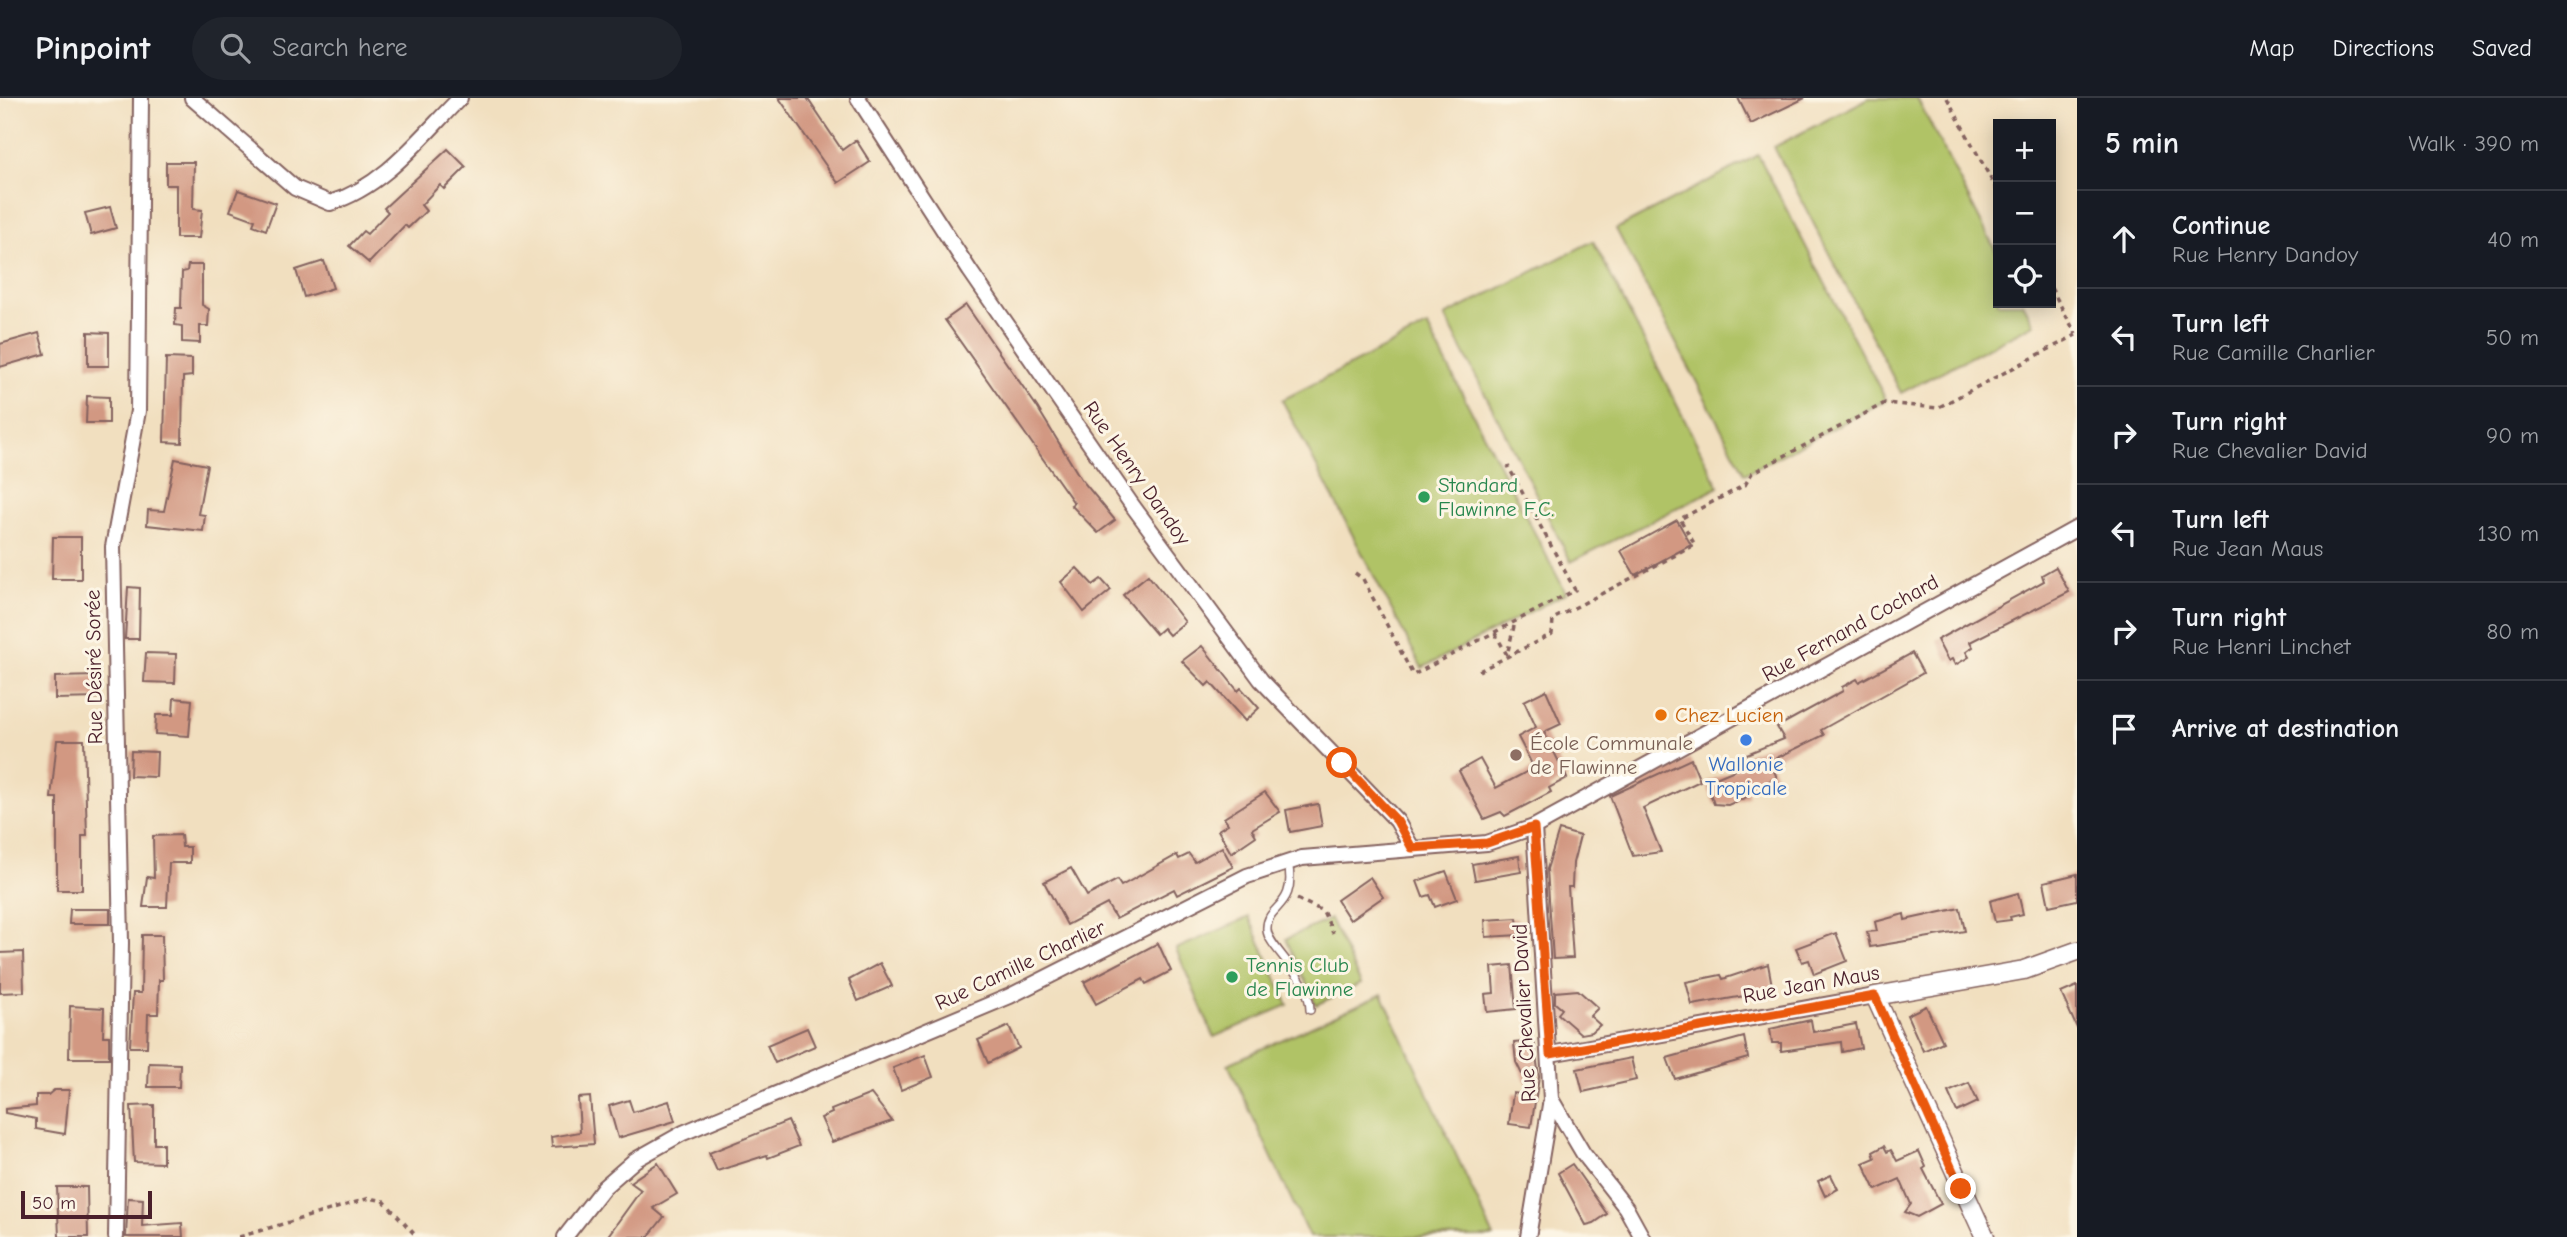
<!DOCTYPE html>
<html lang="en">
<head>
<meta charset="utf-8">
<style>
  :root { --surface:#171b24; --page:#20242c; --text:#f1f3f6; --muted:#9ea1a6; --line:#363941 }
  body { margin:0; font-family:"Comic Neue",sans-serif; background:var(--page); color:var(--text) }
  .controls { position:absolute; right:21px; top:21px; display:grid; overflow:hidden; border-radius:0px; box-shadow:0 4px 18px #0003 }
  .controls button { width:63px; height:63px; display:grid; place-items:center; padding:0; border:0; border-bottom:2px solid var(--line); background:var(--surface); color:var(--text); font:35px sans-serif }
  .scale { position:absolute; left:21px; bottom:18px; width:131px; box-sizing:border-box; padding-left:7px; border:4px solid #4a1f2b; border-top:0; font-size:19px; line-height:24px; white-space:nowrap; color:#4a1f2b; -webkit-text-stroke:5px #fcf5e5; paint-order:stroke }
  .stop { position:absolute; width:21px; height:21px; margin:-16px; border:5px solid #ea580c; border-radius:50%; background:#fff }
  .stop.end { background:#ea580c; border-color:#fff; box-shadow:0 2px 7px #0008 }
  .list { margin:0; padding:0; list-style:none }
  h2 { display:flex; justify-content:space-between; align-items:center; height:91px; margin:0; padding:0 28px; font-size:30px }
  h2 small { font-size:23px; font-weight:400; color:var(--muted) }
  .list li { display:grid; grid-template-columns:46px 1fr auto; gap:21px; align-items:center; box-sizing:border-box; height:98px; padding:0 28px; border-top:2px solid var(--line) }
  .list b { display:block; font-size:26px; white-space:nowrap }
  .list p { margin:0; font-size:23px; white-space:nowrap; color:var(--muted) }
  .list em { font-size:23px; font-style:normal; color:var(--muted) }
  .icon { flex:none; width:38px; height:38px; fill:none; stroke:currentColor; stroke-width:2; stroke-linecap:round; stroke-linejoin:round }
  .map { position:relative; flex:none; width:2077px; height:1139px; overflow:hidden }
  header { display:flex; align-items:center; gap:42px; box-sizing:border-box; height:98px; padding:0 35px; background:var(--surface); border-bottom:2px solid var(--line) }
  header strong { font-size:33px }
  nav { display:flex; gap:38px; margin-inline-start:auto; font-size:24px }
  .search { width:490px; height:63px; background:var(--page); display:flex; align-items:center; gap:18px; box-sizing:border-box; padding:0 24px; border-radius:38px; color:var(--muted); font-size:26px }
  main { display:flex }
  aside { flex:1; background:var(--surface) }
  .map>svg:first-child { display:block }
  .green { fill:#b0c366; stroke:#7d7148; stroke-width:2 }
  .building { fill:#d29882 }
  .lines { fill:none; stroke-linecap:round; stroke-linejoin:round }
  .service-casing { stroke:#84625f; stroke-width:10 }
  .minor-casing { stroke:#84625f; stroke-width:18 }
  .tertiary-casing { stroke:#84625f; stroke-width:21 }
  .path { stroke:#84625f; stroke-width:3.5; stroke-dasharray:5 5; stroke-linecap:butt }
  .service { stroke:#fff; stroke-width:7 }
  .minor { stroke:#fff; stroke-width:14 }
  .tertiary { stroke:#fff; stroke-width:18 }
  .route { stroke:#ea580c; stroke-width:9 }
  .leisure-dot { fill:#2e9e5b; stroke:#fcf5e5; stroke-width:2.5 }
  .food-dot { fill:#e8710a; stroke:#fcf5e5; stroke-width:2.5 }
  .shop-dot { fill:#3f7fe0; stroke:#fcf5e5; stroke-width:2.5 }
  .education-dot { fill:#8d6e63; stroke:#fcf5e5; stroke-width:2.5 }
  .labels { text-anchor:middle; stroke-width:6; stroke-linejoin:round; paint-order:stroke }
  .street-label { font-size:21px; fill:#4a1f2b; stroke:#fcf5e5 }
  .leisure-label { font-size:21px; fill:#27864d; stroke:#fcf5e5; text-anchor:start }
  .food-label { font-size:21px; fill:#c56008; stroke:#fcf5e5; text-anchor:start }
  .education-label { font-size:21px; fill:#785e54; stroke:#fcf5e5; text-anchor:start }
  .shop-label { font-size:21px; fill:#366cbe; stroke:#fcf5e5 }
</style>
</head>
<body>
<header>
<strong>Pinpoint</strong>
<div class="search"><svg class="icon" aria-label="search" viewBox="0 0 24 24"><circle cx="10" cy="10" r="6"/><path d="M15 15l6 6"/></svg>Search here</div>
<nav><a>Map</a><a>Directions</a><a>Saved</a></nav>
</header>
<main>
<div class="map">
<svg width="2077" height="1139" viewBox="0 0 2077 1139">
  <rect width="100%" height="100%" fill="#fcf5e5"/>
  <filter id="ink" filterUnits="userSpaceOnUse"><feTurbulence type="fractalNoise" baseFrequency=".0143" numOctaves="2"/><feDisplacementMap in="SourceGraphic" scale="14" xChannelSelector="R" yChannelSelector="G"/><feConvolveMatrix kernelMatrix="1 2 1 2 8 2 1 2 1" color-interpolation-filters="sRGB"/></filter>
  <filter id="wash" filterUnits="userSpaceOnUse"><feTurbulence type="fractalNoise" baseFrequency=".00686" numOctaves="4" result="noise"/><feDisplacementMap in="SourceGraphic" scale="28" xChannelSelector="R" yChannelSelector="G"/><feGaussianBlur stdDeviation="1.57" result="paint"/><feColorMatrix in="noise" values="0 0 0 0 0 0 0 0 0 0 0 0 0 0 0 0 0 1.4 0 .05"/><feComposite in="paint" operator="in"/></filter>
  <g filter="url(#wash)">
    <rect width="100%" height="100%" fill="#f1dfbf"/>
    <!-- green -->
    <g class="green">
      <path d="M1869,0H1917L1998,157V205H2023L2034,226L1901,295L1774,49Z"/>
      <path d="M1758,57L1886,302L1745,376L1616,131Z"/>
      <path d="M1593,143L1719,389L1571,464L1445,218Z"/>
      <path d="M1427,228L1566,495L1422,570L1282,302Z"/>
      <path d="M1249,819L1288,907L1214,939L1176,851Z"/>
      <path d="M1330,821L1361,886L1316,907L1286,841Z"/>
      <path d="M1382,896L1494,1139H1309L1228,966Z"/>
    </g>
    <g id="blocks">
      <!-- building -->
      <g class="building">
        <path d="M779,0H807L842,52L856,42L870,64L838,85Z"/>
        <path d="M1738,0H1805L1751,26Z"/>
        <path d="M448,51L466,69L444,91L440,87L421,107L426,113L408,130L405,127L369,165L349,148L363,133L367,136L388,114L384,110Z"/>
        <path d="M166,64H194L193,111L202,112L199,140H176V87H166Z"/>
        <path d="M238,92L276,105L266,132L253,127L255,122L230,113Z"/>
        <path d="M110,109L116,130L91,137L85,115Z"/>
        <path d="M324,163L333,190L304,199L296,172Z"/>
        <path d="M188,167H202V207L209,211L208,228H200V245L182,244V228L175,227L176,210H181L182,174L187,173Z"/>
        <path d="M966,207L1037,309L1081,381L1115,422L1098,435L1071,407L1074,405L945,222Z"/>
        <path d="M88,234L109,235V268H88Z"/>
        <path d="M39,235L45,256L0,269V246Z"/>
        <path d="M166,260L192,261V278L183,279L182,345L164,344Z"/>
        <path d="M87,298L109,299V325H86Z"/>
        <path d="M175,361L207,367L198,416L205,417L203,433L147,427L148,412L164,413Z"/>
        <path d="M1677,422L1691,447L1635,477L1621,453Z"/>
        <path d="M53,439H81V481H52Z"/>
        <path d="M2056,469L2069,494L1970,544L1973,549L1966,554L1969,559L1955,567L1952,561L1948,563L1937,542L2044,483L2042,477Z"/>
        <path d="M1077,470L1093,487L1101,481L1111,492L1084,514L1061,484Z"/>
        <path d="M1148,477L1185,524L1169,537L1163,530L1156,536L1123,497Z"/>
        <path d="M128,489L140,490L139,541H125Z"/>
        <path d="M1202,548L1238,593L1241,590L1259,610L1245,623L1210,584L1206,588L1182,563Z"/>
        <path d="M146,555L176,556L175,585L144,584Z"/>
        <path d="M1912,555L1923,575L1821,632L1824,637L1770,663L1777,680L1747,692L1749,698L1728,707L1714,706L1706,684L1747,667L1744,657L1784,641L1777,629L1843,593L1842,589L1857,581L1859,584Z"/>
        <path d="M98,578L99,600L55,601V579Z"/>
        <path d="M1546,592L1561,626L1544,634L1567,680L1549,690L1551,694L1505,718L1501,714L1484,721L1459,673L1480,661L1496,690L1534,670L1518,639L1536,629L1524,603Z"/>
        <path d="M174,600L192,602L189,638L155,636L156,617H173Z"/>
        <path d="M57,642H84L87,738H82V792H57V700H51Z"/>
        <path d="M131,653L157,654L156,679L130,678Z"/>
        <path d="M1691,661L1700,683L1643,710L1661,754L1633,758L1610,698Z"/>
        <path d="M1265,694L1280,714L1252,731L1256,738L1231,755L1218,732L1228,726L1224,720Z"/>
        <path d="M1318,706L1322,728L1290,734L1286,712Z"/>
        <path d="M1559,732L1580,738L1573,765L1572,789H1568L1573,860L1553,861L1547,771Z"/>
        <path d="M181,737L182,749H190V765H169L167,809H143L147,779L154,780L153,738Z"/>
        <path d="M1222,749L1233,769L1177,797L1174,791L1116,821L1107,806L1067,827L1044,784L1071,770L1087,798L1117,782L1121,788L1177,757L1179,761L1189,756L1195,764Z"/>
        <path d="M1519,758L1521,774L1475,782L1472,766Z"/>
        <path d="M1446,773L1457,801L1435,809L1430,797L1423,799L1417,783Z"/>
        <path d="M2077,776V802L2049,808L2044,784Z"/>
        <path d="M1370,779L1383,799L1350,822L1337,802Z"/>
        <path d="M2018,795L2023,816L2010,819L2011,822L1995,824L1990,803Z"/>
        <path d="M1960,810L1965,833L1870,849L1867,834L1877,833L1875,824L1904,816L1905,822Z"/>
        <path d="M70,811H110V826H69Z"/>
        <path d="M1517,820L1519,837L1486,839L1485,822Z"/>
        <path d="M1836,835L1847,863L1814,876L1809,862L1802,864L1796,850Z"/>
        <path d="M142,837H162L163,882H159L158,916H148L147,949H130L133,895H141Z"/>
        <path d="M1158,845L1171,873L1146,886L1143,881L1096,906L1084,884Z"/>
        <path d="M23,854L24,894L0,895V855Z"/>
        <path d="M880,865L892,888L858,903L849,882Z"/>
        <path d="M1768,866L1773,893L1692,907L1686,884L1721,877L1723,881Z"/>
        <path d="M1512,867L1516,911L1487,914L1485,896L1494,895L1492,869Z"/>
        <path d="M2077,888V930L2061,895Z"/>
        <path d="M1578,892L1598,910L1590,918L1600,927L1592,934L1581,936L1558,916L1562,911L1555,905V894Z"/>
        <path d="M70,908L104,910L103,938H109V960H69Z"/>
        <path d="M1926,908L1943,944L1923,953L1907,917Z"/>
        <path d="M1811,922L1813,934L1856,926L1861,950L1842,954L1841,944L1781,953V945H1772L1770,931Z"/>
        <path d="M1009,928L1019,950L988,965L978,942Z"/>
        <path d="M807,930L815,948L775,965L767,947Z"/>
        <path d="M1744,939L1748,960L1675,981L1667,960Z"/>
        <path d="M1534,943L1539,979L1531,1029L1509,1026L1513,995L1532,997L1516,964L1514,945Z"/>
        <path d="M925,957L933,979L901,992L893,970Z"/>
        <path d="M1631,960L1636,982L1583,994L1577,971Z"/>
        <path d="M149,965L180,966L179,989H148Z"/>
        <path d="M1969,985L1978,1004L1957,1014L1948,994Z"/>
        <path d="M54,992H69L65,1036L36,1031V1021L5,1015V1011L36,1008V997H48Z"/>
        <path d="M871,996L892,1023L832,1044L821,1020L832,1015L831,1012Z"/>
        <path d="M590,999L594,1046L552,1049L551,1039L580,1034L578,1000Z"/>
        <path d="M629,1002L633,1014L669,1003L675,1023L618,1040L609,1008Z"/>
        <path d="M154,1007V1046H163V1065L134,1064L131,1008Z"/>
        <path d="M788,1023L799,1048L768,1060L767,1057L717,1073L709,1055Z"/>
        <path d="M1884,1048L1887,1054L1891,1052L1897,1063L1919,1053L1926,1069L1923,1071L1941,1106L1917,1119L1905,1114L1911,1106L1900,1081L1876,1092L1863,1065L1875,1060L1873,1054Z"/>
        <path d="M658,1065L677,1096L653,1110L664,1119L648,1139H607L641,1092L630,1084Z"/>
        <path d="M1572,1066L1607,1116L1594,1125L1586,1127L1558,1075Z"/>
        <path d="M1831,1077L1838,1091L1825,1098L1818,1083Z"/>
        <path d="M57,1089H87L88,1139H59Z"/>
        <path d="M128,1100L143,1101L142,1128L182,1125L183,1139H126Z"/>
      </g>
    </g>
  </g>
  <g filter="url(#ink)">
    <use href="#blocks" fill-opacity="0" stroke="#84625f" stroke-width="2"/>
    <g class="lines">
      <defs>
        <path id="service" d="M1288,764C1298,812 1265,806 1267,832C1268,850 1310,878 1310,912"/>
        <g id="minor">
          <path d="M192,0L295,90L330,105C384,89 421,39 460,0"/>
          <path d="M858,0L970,173L1132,407L1261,582L1397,723L1412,750"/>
          <path d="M1550,956L1875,898"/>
          <path d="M1551,1001L1583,1055L1626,1110L1642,1139"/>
          <path d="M116,1139L121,845L113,449L138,313L141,0"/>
          <path d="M565,1139L604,1089L635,1062L683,1035L1010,898L1247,778L1302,760L1487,745L1534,729L2077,430"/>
          <path d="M1528,1139L1551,1001L1534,729"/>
        </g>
        <path id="tertiary" d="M1985,1139L1875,898L2024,872L2077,853"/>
      </defs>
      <!-- service casing -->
      <use href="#service" class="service-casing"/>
      <!-- minor casing -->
      <use href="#minor" class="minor-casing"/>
      <!-- tertiary casing -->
      <use href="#tertiary" class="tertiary-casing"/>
      <!-- path -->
      <g class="path">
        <path d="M1947,0L1998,94"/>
        <path d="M2051,190L2076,236"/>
        <path d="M1355,475L1363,481L1413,577L1575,492L1508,368"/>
        <path d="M1495,535L1507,557L1515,524"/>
        <path d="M1479,573L1552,536L1553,521L1695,447L1680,421L1745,387L1752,375L1885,305L1937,310L2076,237"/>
        <path d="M1297,801L1323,813L1333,835"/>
        <path d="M239,1139L370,1100L384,1103L417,1139"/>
      </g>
      <!-- service -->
      <use href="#service" class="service"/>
      <!-- minor -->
      <use href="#minor" class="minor"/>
      <!-- tertiary -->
      <use href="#tertiary" class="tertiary"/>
    </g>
  </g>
  <g class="lines" filter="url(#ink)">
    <!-- route -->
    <path class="route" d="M1342,665L1397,723L1412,750L1487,745L1534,729L1550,956L1875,898L1961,1091"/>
  </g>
  <!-- markers -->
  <g class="leisure-dot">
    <circle cx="1424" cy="399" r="7"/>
    <circle cx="1232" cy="879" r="7"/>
  </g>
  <circle class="food-dot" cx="1661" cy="617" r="7"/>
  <circle class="shop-dot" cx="1746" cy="642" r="7"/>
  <circle class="education-dot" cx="1516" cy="657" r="7"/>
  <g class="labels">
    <!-- street labels -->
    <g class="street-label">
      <text transform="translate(1137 375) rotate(55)" y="7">Rue Henry Dandoy</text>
      <text transform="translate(1850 530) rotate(-29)" y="7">Rue Fernand Cochard</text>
      <text transform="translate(94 569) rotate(-91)" y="7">Rue Désiré Sorée</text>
      <text transform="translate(1020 867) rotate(-25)" y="7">Rue Camille Charlier</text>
      <text transform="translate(1811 886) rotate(-10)" y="7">Rue Jean Maus</text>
      <text transform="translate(1524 915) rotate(-93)" y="7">Rue Chevalier David</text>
    </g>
    <!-- leisure labels -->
    <g class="leisure-label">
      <text x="1438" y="394">Standard<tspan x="1438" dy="24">Flawinne F.C.</tspan></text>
      <text x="1246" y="874">Tennis Club<tspan x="1246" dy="24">de Flawinne</tspan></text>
    </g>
    <!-- food labels -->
    <g class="food-label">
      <text x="1675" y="624">Chez Lucien</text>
    </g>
    <!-- education labels -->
    <g class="education-label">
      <text x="1530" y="652">École Communale<tspan x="1530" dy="24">de Flawinne</tspan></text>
    </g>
    <!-- shop labels -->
    <g class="shop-label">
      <text x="1746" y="673">Wallonie<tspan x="1746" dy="24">Tropicale</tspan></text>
    </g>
  </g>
</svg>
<div class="controls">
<button>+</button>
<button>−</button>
<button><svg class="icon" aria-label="locate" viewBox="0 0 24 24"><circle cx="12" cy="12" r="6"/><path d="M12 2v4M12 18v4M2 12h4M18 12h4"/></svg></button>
</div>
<div class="scale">50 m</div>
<div class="stop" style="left:1342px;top:665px"></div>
<div class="stop end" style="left:1961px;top:1091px"></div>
</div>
<aside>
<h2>5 min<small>Walk · 390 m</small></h2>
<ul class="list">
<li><svg class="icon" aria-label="ahead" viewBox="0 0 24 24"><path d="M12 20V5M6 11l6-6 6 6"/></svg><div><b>Continue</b><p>Rue Henry Dandoy</p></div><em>40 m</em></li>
<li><svg class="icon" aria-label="left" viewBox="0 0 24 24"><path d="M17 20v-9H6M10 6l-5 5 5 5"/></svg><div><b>Turn left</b><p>Rue Camille Charlier</p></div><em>50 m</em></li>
<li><svg class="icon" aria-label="right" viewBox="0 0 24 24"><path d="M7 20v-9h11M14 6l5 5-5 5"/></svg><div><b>Turn right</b><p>Rue Chevalier David</p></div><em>90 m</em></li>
<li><svg class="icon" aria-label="left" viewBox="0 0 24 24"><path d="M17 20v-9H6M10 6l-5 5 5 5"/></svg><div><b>Turn left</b><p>Rue Jean Maus</p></div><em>130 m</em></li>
<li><svg class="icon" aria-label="right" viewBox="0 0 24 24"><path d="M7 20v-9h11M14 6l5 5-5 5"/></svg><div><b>Turn right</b><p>Rue Henri Linchet</p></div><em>80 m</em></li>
<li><svg class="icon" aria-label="arrive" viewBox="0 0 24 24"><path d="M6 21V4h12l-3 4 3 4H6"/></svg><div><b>Arrive at destination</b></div></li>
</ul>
</aside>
</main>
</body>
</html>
